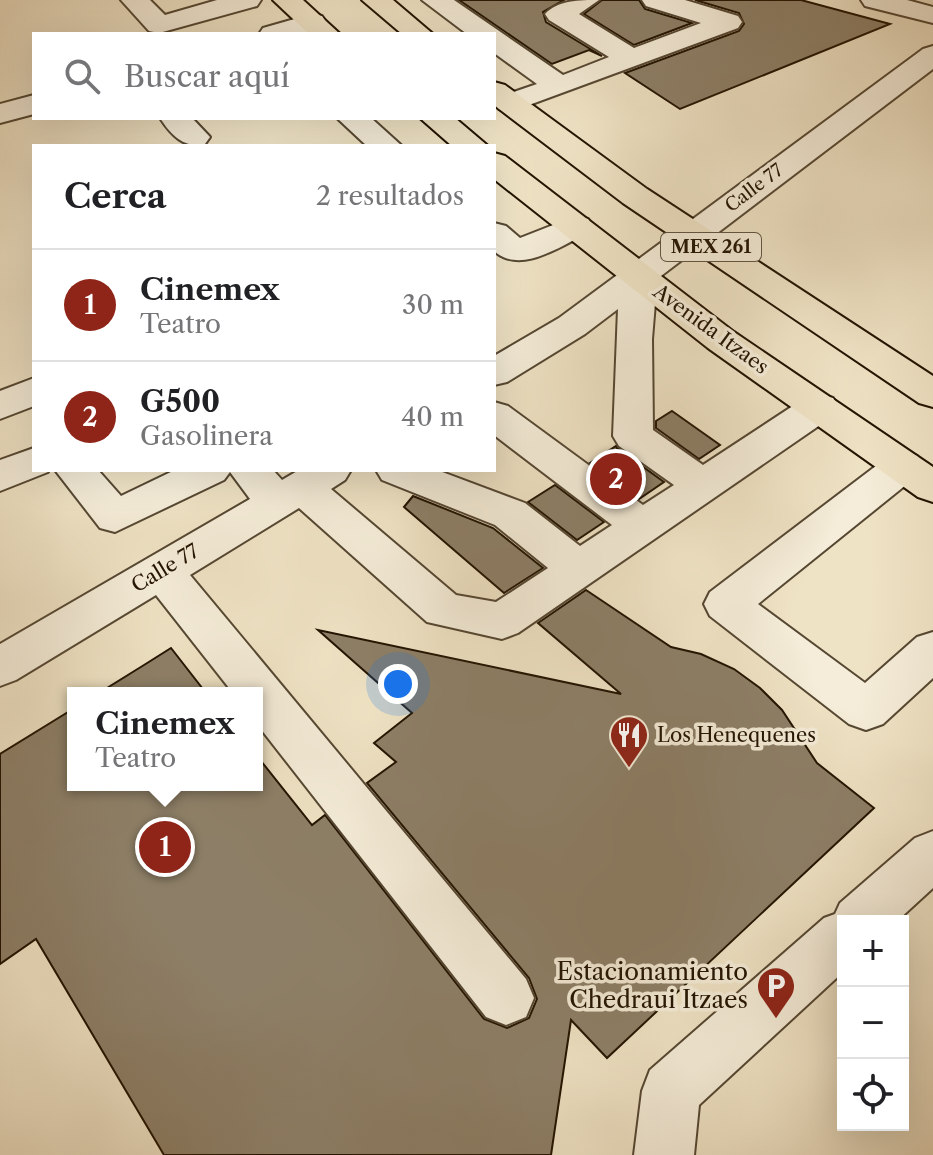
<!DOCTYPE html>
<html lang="es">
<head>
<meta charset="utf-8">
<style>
  :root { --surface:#fff; --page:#f6f6f6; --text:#202124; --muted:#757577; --line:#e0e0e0; --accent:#8f2418 }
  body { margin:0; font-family:"Libre Caslon Text",serif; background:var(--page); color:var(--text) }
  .controls { position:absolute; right:24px; bottom:24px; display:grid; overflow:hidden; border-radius:0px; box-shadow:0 8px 32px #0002 }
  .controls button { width:72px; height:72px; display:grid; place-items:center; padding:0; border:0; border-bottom:2px solid var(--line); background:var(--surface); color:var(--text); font:40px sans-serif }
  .you { position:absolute; left:398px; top:684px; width:28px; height:28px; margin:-20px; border:6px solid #fff; border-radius:50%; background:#1a73e8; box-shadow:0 0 0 12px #1a73e833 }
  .badge { display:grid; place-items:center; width:52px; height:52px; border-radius:50%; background:var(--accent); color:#fff; font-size:26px; font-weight:700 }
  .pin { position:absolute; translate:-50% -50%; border:4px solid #fff; box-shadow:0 2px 8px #0006 }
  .popup { position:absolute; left:67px; top:687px; width:196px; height:104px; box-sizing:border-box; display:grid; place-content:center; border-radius:0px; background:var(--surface); filter:drop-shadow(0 2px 6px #0005); font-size:26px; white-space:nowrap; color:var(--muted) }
  .popup b { font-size:30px; color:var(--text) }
  .popup::after { content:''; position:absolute; left:50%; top:100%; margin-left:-16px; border:16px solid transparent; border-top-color:var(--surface) }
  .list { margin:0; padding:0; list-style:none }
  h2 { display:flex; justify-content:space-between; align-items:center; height:104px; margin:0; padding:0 32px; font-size:34px }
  h2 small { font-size:26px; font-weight:400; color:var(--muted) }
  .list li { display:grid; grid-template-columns:52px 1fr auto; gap:24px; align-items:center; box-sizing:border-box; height:112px; padding:0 32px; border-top:2px solid var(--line) }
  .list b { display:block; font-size:30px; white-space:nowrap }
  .list p { margin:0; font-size:26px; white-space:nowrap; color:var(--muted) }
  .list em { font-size:26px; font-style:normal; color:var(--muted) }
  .icon { flex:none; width:44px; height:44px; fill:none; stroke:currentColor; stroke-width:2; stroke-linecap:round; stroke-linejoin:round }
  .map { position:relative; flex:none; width:933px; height:1155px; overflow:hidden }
  .search { position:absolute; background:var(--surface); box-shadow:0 8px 32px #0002; left:32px; top:32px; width:464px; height:88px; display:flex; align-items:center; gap:20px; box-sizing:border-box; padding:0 28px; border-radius:0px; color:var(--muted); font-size:30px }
  .panel { position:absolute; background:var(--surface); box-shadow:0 8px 32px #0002; left:32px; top:144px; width:464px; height:328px; border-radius:0px }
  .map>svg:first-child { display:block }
  .building { fill:#8d7f67; stroke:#221301; stroke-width:2 }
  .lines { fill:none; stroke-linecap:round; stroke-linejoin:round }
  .minor-casing { stroke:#554732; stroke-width:4 }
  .major-casing { stroke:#221301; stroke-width:4 }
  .minor { fill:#f5edd9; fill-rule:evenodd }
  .major { fill:#efe3c5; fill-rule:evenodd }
  .labels { text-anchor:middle; stroke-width:7; stroke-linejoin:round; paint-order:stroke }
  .far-street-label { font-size:18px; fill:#221301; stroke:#f5edd9 }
  .shield { fill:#f5edd9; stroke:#615442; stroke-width:2 }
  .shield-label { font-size:18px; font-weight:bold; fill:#221301 }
  .street-label { font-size:20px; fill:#221301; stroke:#f5edd9 }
  .poi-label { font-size:20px; fill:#221301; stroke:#f5edd9; text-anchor:start }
  .near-poi-label { font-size:24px; fill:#221301; stroke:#f5edd9; text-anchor:end }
</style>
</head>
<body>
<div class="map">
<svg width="933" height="1155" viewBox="0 0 933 1155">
  <rect width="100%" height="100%" fill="#efe3c5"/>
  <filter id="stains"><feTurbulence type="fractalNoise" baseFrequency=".0025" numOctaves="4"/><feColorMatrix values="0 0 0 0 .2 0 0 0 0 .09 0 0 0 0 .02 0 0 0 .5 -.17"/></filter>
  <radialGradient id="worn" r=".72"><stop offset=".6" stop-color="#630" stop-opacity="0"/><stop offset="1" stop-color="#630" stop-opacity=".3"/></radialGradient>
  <!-- building -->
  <g class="building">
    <path d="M459,0H564L543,12L546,22L602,56L589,50L552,64Z"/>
    <path d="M602,0H639L645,9L692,23L634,45L584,14Z"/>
    <path d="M695,0H801L890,24L680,109L625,73L739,31L744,24L739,13Z"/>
    <path d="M672,411L720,445L699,459L656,428V421Z"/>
    <path d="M616,446L617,448L664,482L639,499L590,463Z"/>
    <path d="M555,485L604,522L577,540L528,502Z"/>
    <path d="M413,496L493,528L543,568L504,593L404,507Z"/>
    <path d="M586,590L671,647L701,654L734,669L760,688L782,710L817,763L874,808L607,1058L571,1020L551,1155H164L36,939L0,964V754L73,709V785H257V756L312,825L325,815L484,1019L507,1028L529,1018L537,999L529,978L367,783L396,762L374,743L412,713L318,630L621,694L538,623Z"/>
    <path d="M171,648L206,693H99L144,665Z"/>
  </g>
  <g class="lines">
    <defs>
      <g id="minor">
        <path d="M121,0H150L165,15L217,0H261L257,6L159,33L149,31Z"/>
        <path d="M422,0H454L563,75L609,57L549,20L545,14C558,0 579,0 599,0L579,14L634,48L701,23L646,6L642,0H685L738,16L742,22L738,28L510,112L499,109L495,103L499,97L537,84L494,53V34H467Z"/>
        <path d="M861,0H907L933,7V23L865,6Z"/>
        <path d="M312,14L322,16L326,22C313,40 278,34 259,34L263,28Z"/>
        <path d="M933,46V69L657,279L652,339L653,430L703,465L805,398L819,394L833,398L839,407L833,416L518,633L502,639L427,622L299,508L190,575L526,979L534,998L526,1017L506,1025L486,1017L257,724V693H233L156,595L16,680L0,686V644L250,499L230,472L224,480L115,532L100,528L55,470H98L121,496L175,470H273L282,480L299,470H351L345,480L331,489L456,595L496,602L548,568L495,525L382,480L376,470H437L525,503L580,546L612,525L494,435V402L508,406L643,505L674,485L619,446L613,436L618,309L585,334L507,382L494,385V356L559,318L923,49Z"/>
        <path d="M34,95V114L0,123V104Z"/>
        <path d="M160,118H192L210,137L205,144C184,149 171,135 160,118Z"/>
        <path d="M337,118H371L402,146H367Z"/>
        <path d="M576,216L588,219L593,226L588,233C560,246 521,275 494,251V223L506,226L520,238Z"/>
        <path d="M34,378V406L0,419V391Z"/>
        <path d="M34,448V470L48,472L0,491V460Z"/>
        <path d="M903,452L917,456L923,466L917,476L758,604L865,683L917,637L933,632V678L883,724L866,730L849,724L710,616L704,604L710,592L889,456Z"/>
        <path d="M933,831V888L897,921H843V972L699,1105L694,1155H634L642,1091L650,1070L824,918L835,914L840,903L915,838Z"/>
      </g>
      <g id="major">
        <path d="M273,0H303L340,34H309Z"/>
        <path d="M362,0H393L433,34H402Z"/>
        <path d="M494,82L505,85L647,189L933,376V407L919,403L623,203L494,105Z"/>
        <path d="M420,118H455L488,146H452Z"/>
        <path d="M494,153L505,156L734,332L933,467V502L918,497L708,348L494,179Z"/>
      </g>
    </defs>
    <!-- minor casing -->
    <use href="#minor" class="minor-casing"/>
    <!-- major casing -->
    <use href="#major" class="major-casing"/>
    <!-- minor -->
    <use href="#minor" class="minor"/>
    <!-- major -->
    <use href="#major" class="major"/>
  </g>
  <!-- icons -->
  <defs>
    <symbol id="restaurant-pin" viewBox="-11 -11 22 30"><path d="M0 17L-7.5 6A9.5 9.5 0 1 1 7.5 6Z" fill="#8f2418" stroke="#f5edd9"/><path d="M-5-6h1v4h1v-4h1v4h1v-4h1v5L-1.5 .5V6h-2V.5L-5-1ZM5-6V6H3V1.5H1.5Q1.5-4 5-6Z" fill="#fff"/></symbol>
    <symbol id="parking-pin" viewBox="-11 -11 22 30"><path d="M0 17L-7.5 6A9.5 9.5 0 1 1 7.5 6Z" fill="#8f2418" stroke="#f5edd9"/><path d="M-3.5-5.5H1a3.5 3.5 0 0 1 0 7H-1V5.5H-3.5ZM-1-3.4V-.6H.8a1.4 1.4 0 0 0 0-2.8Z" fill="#fff"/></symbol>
  </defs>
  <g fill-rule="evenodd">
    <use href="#restaurant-pin" x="607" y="713" width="44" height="60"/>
    <use href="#parking-pin" x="754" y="964" width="44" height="60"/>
  </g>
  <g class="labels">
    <!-- far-street labels -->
    <g class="far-street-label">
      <text transform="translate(754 188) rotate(-37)" y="6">Calle 77</text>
    </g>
    <!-- shield labels -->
    <rect class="shield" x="661" y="233" width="100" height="28" rx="6"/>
    <g class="shield-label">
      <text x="711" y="253">MEX 261</text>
    </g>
    <!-- street labels -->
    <g class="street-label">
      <text transform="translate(711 329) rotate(36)" y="7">Avenida Itzaes</text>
      <text transform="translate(165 568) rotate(-31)" y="7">Calle 77</text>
    </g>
    <!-- poi labels -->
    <g class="poi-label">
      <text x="657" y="742">Los Henequenes</text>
    </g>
    <!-- near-poi labels -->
    <g class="near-poi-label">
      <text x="748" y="980">Estacionamiento<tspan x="748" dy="28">Chedraui Itzaes</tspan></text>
    </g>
  </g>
  <rect width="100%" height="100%" filter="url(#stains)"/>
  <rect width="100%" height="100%" fill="url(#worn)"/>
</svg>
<div class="controls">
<button>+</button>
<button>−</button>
<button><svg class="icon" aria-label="locate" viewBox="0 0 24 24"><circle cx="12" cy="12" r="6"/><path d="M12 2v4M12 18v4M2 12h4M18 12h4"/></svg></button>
</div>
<div class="you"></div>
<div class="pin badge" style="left:165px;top:847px">1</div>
<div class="popup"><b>Cinemex</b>Teatro</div>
<div class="pin badge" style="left:616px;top:479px">2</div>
<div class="search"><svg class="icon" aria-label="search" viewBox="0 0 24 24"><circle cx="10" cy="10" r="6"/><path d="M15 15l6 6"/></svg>Buscar aquí</div>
<section class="panel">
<h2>Cerca<small>2 resultados</small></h2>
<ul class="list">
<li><span class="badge">1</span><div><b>Cinemex</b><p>Teatro</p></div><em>30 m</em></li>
<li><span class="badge">2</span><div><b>G500</b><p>Gasolinera</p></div><em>40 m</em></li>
</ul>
</section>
</div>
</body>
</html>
